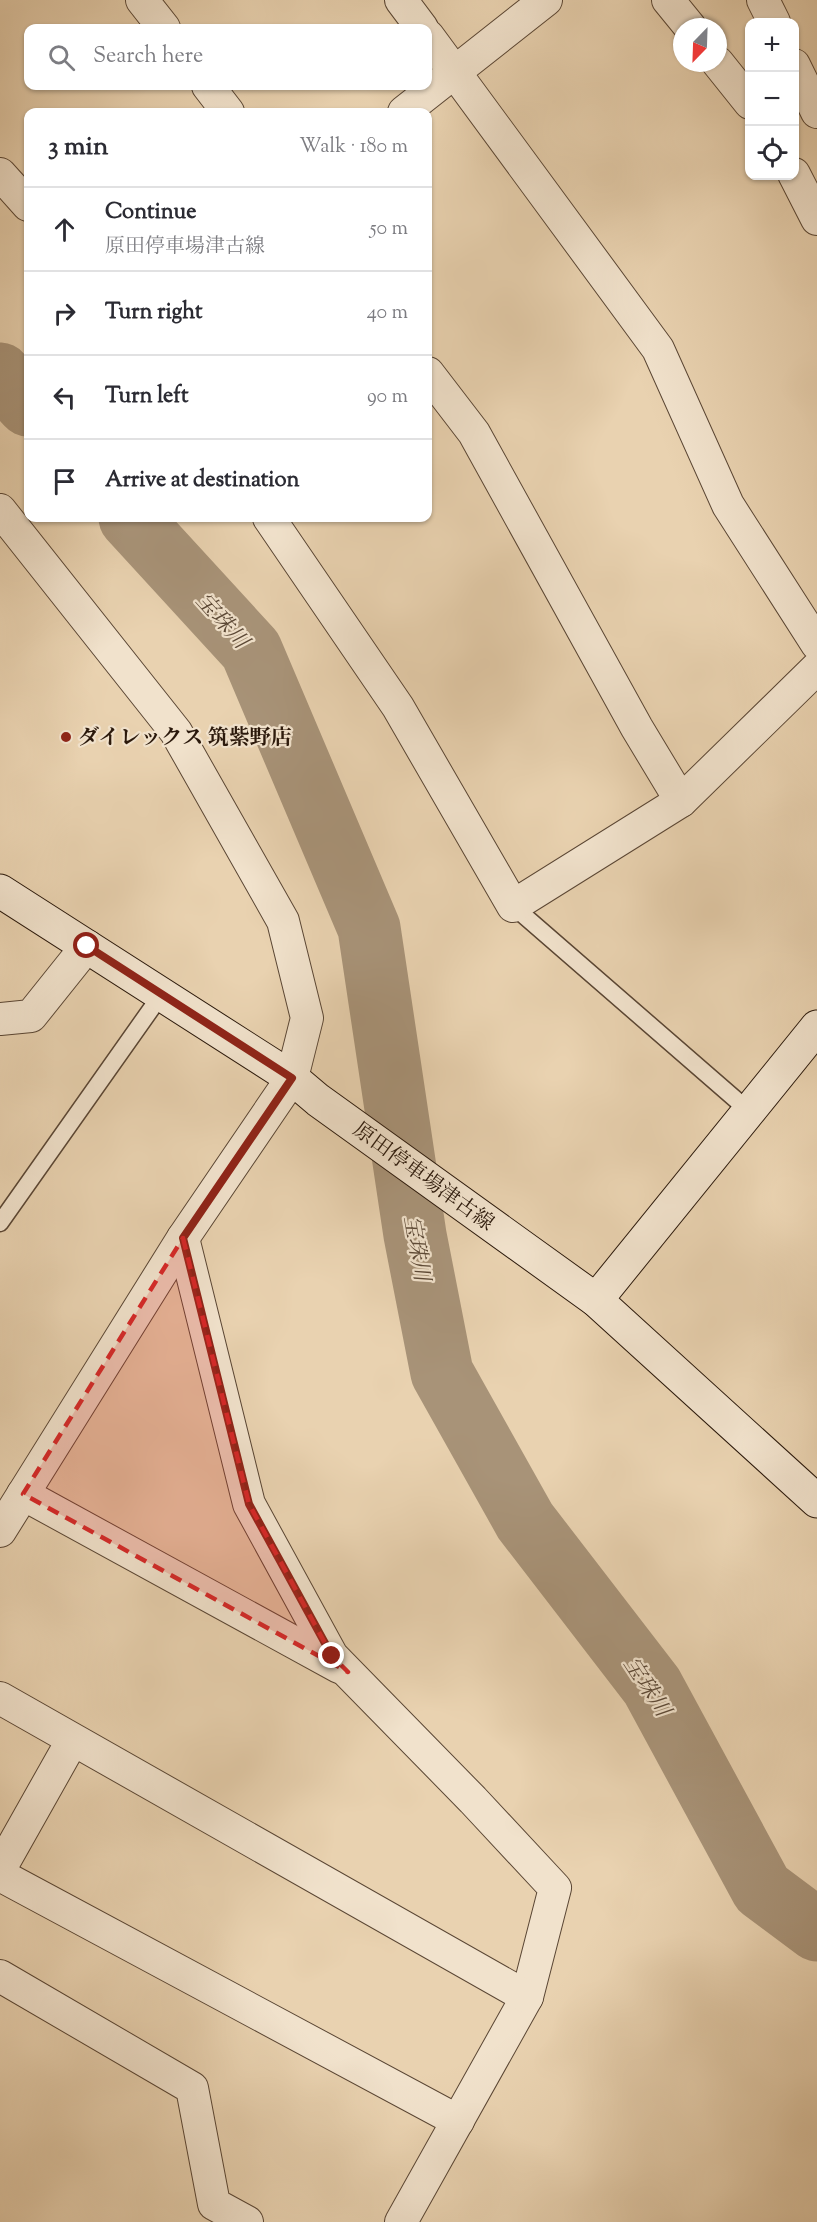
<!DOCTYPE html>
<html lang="en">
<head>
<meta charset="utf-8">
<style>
  :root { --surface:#fff; --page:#f2f2f3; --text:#2b2b33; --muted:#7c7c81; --line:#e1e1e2 }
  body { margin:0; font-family:"Sorts Mill Goudy","Noto Serif JP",serif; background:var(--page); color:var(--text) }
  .controls { position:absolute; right:18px; top:18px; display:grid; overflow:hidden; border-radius:12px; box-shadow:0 2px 4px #0004 }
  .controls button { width:54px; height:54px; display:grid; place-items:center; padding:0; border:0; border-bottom:2px solid var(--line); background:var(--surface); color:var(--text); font:30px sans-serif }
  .compass { position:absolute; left:673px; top:18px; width:54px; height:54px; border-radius:50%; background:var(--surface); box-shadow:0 2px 4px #0004; rotate:203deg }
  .stop { position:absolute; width:18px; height:18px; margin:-14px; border:4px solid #8f2418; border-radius:50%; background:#fff }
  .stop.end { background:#8f2418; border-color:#fff; box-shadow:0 2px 6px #0008 }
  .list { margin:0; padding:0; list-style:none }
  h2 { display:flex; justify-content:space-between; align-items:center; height:78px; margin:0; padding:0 24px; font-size:26px }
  h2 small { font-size:20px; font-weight:400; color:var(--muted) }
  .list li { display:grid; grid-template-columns:39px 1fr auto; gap:18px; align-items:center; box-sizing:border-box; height:84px; padding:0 24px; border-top:2px solid var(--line) }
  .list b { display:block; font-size:22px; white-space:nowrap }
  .list p { margin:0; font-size:20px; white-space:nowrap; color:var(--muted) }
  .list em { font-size:20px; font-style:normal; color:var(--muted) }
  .icon { flex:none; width:33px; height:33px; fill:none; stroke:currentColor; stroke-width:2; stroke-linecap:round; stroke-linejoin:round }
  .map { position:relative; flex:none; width:817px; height:2222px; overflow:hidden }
  .search { position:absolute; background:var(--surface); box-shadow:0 2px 4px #0004; left:24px; top:24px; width:408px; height:66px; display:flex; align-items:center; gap:15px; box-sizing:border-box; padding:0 21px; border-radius:12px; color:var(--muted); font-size:22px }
  .panel { position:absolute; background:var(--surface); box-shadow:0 2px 4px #0004; left:24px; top:108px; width:408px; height:414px; border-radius:12px }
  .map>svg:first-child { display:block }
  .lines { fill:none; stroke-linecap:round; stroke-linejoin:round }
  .river { stroke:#a89378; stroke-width:63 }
  .lane-casing { stroke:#5a4634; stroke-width:19 }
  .street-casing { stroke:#5a4634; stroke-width:34 }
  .secondary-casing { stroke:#2a180b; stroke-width:35 }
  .lane { stroke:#f1e2cc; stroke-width:16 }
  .street { stroke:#f1e2cc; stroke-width:32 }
  .secondary { stroke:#f1e2cc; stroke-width:33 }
  .route { stroke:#8f2418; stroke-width:8 }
  .marked { fill:#d62828; fill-opacity:0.2; stroke:#d62828; stroke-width:4.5; stroke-dasharray:12 8; stroke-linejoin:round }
  .poi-dot { fill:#8f2418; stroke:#f1e2cc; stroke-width:2 }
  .labels { text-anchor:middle; stroke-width:4.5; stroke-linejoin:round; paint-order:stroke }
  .poi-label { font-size:21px; font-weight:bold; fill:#2a180b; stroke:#f1e2cc; text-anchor:start }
  .street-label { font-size:21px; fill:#2a180b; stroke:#f1e2cc }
  .water-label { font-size:22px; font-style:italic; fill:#5c4937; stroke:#f1e2cc }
</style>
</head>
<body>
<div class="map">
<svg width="817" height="2222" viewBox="0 0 817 2222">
  <rect width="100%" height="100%" fill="#e9d2b0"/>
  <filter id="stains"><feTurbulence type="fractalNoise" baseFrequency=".00333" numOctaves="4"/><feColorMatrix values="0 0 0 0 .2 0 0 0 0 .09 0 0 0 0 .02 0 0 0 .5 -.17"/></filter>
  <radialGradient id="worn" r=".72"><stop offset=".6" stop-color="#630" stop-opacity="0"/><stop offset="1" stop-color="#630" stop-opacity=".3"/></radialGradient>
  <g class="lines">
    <!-- river -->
    <g class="river">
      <path d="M0,374L28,405"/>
      <path d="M130,518L251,650L369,928L415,1235L442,1373L525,1521L652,1686L762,1889L817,1930"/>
    </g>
    <defs>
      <g id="lane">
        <path d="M513,906L749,1111"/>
        <path d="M0,1223L161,995"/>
      </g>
      <g id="street">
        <path d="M142,0L164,28"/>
        <path d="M401,0L422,28"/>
        <path d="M668,0L690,27"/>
        <path d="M763,0L774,22"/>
        <path d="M428,36L658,349L728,505L817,644"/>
        <path d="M718,63L750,103"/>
        <path d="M794,65L817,112"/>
        <path d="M208,86L228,112"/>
        <path d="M404,112L546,0"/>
        <path d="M0,174L28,205"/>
        <path d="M794,174L817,219"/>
        <path d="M428,373L474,433L637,728L681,801"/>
        <path d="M0,510L176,732L283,921L307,1018L292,1078L183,1238L0,1531"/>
        <path d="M269,518L398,707L513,906L681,801L817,668"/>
        <path d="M0,1019L31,1016L87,946"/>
        <path d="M183,1238L249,1504L332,1656L473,1800L555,1888L527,1997L401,2222"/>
        <path d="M23,1494L339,1667"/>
        <path d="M0,1698L527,1997"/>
        <path d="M0,1869L72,1741"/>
        <path d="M0,1875L458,2121"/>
        <path d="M0,1976L192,2088L214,2204L247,2222"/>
      </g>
      <g id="secondary">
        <path d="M0,891L292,1078L318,1100L596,1300L817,1501"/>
        <path d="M596,1300L817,1027"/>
      </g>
    </defs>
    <!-- lane casing -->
    <use href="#lane" class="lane-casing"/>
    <!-- street casing -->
    <use href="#street" class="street-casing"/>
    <!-- secondary casing -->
    <use href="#secondary" class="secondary-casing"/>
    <!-- lane -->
    <use href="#lane" class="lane"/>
    <!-- street -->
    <use href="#street" class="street"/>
    <!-- secondary -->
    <use href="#secondary" class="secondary"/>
  </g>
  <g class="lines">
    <!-- route -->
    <path class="route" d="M87,946L292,1078L183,1238L249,1504L332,1656"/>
  </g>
  <!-- marked area -->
  <path class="marked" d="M183,1238L249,1504L332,1656L348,1672L23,1494Z"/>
  <!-- markers -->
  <circle class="poi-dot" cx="66" cy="737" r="6"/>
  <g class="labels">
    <!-- poi labels -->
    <g class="poi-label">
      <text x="78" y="744">ダイレックス 筑紫野店</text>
    </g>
    <!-- street labels -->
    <g class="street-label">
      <text transform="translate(424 1176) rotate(36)" y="7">原田停車場津古線</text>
    </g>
    <!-- water labels -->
    <g class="water-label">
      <text transform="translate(223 620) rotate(48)" y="8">宝珠川</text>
      <text transform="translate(418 1248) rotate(80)" y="8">宝珠川</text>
      <text transform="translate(648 1686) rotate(57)" y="8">宝珠川</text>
    </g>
  </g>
  <rect width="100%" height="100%" filter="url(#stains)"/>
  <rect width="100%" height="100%" fill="url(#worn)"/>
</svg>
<div class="controls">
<button>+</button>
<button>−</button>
<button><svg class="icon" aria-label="locate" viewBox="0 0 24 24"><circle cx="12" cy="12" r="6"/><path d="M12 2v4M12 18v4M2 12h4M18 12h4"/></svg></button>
</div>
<svg class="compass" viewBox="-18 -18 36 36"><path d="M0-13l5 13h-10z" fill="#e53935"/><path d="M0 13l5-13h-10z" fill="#7c7c81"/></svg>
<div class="stop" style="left:87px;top:946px"></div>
<div class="stop end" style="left:332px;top:1656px"></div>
<div class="search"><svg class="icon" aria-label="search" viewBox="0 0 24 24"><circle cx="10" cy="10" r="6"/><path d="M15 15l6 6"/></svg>Search here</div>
<section class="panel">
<h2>3 min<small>Walk · 180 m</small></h2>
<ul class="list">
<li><svg class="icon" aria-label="ahead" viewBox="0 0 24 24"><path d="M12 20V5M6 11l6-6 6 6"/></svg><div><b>Continue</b><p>原田停車場津古線</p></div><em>50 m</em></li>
<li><svg class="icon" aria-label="right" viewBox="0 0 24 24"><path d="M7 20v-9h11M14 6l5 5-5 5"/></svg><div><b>Turn right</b></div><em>40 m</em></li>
<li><svg class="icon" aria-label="left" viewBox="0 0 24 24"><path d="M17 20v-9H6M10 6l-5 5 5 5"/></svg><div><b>Turn left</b></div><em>90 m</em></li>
<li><svg class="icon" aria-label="arrive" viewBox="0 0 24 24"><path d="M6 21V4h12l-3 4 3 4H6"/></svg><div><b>Arrive at destination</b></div></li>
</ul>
</section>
</div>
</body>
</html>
